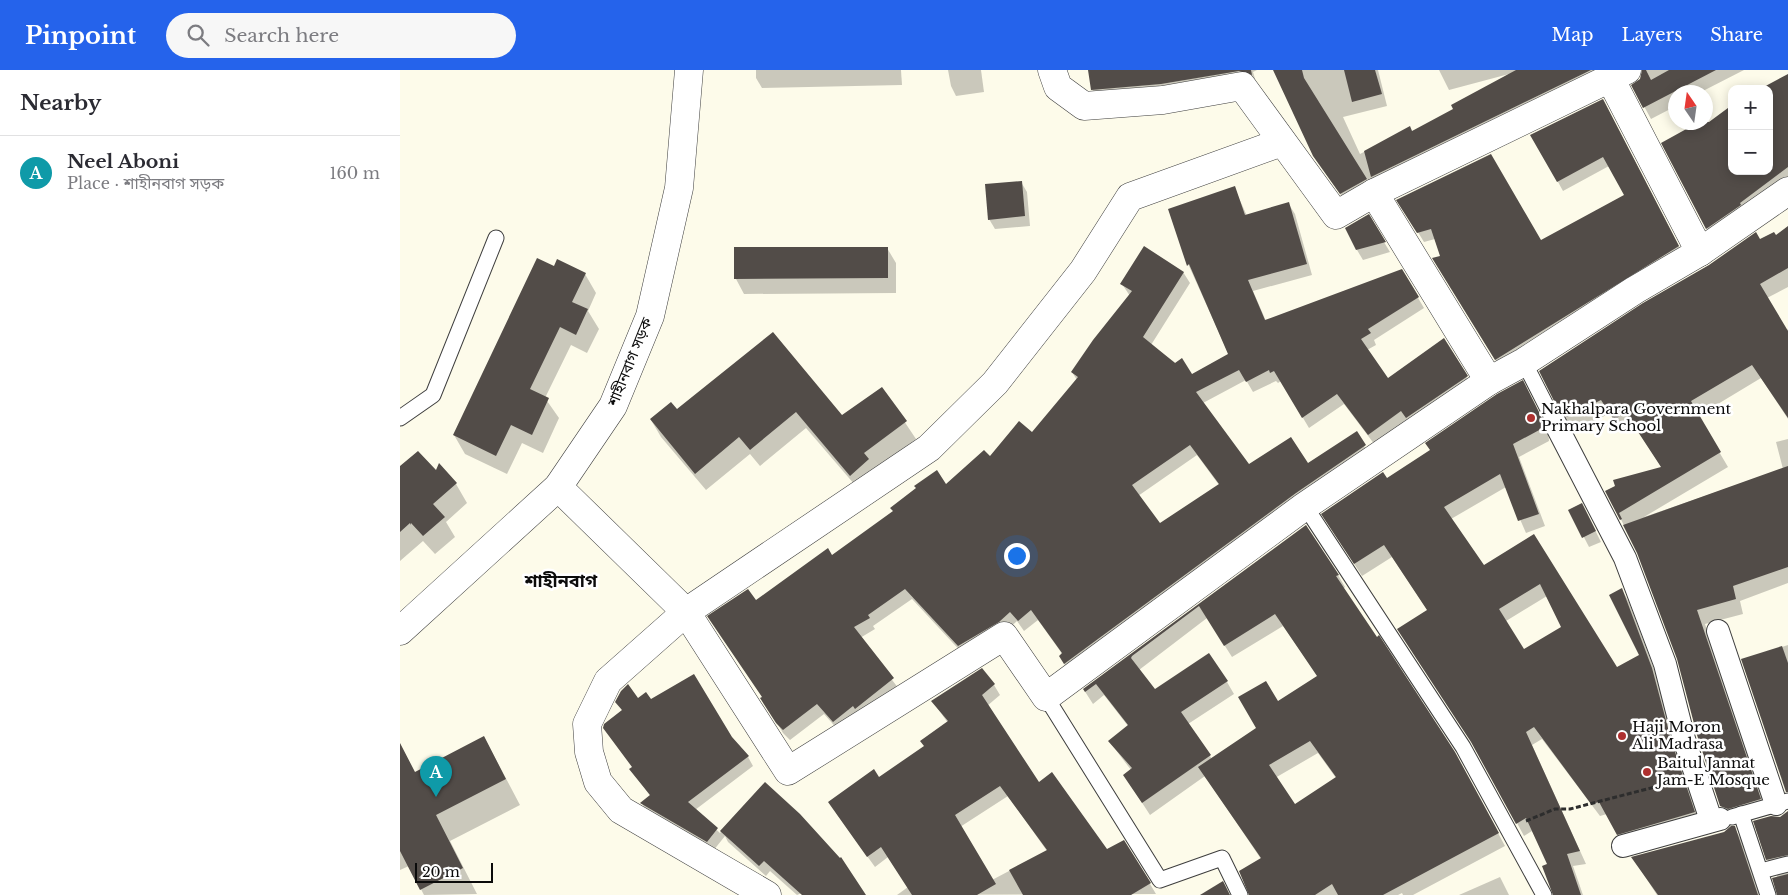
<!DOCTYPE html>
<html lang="en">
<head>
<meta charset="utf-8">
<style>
  :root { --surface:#fff; --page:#f7f7f7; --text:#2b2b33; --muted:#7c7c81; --line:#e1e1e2; --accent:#2563eb }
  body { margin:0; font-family:"Libre Baskerville","Noto Sans Bengali",serif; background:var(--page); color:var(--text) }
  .controls { position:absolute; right:15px; top:15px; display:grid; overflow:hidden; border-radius:10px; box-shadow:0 2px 12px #0003 }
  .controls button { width:45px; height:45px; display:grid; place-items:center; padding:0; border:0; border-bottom:1px solid var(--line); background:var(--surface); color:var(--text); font:25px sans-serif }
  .compass { position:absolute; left:1268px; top:15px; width:45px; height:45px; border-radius:50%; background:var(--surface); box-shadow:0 2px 12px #0003; rotate:347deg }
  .scale { position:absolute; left:15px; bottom:12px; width:78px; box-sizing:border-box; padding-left:5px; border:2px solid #0b0b0b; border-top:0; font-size:14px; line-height:18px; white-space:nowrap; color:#0b0b0b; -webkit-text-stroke:4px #fff; paint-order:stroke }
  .you { position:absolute; left:616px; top:485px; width:18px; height:18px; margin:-12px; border:4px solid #fff; border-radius:50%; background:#1a73e8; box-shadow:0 0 0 8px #1a73e833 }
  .badge { display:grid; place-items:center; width:32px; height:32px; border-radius:50%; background:var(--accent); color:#fff; font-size:16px; font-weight:700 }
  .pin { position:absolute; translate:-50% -41px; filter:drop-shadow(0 1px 2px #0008) }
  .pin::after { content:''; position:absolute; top:26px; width:18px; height:15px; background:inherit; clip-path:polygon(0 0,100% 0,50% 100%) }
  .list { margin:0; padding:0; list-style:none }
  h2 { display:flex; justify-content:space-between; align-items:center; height:65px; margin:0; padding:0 20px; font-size:21px }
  h2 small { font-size:16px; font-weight:400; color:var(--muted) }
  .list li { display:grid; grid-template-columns:32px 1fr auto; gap:15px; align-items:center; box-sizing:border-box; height:75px; padding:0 20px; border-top:1px solid var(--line) }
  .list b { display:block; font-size:19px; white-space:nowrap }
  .list p { margin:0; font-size:16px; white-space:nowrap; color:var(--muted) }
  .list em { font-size:16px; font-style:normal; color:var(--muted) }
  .icon { flex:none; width:28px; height:28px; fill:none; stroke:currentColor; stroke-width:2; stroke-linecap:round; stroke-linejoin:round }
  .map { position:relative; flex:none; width:1388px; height:825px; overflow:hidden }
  header { display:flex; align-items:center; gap:30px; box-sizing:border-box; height:70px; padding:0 25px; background:var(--accent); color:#fff }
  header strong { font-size:24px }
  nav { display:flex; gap:28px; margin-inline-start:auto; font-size:18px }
  .search { width:350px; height:45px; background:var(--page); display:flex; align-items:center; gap:12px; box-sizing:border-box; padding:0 18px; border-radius:28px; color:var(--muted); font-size:19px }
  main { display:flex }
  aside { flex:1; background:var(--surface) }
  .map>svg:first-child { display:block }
  .shadow { fill:#0003; fill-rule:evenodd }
  .building { fill:#524c48; fill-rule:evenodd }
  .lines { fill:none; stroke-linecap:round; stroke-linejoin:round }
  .service-casing { stroke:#3e3e3e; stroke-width:17 }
  .pedestrian-casing { stroke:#3e3e3e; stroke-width:24 }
  .minor-casing { stroke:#3e3e3e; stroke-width:29 }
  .path { stroke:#2d2d2d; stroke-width:3; stroke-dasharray:5 2.5; stroke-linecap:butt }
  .service { stroke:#fff; stroke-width:15 }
  .pedestrian { stroke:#fff; stroke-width:22 }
  .minor { stroke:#fff; stroke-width:28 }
  .poi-dot { fill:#ae302f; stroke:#fff; stroke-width:2 }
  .labels { text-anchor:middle; stroke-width:5; stroke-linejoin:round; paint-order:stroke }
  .street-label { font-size:15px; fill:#0b0b0b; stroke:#fff }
  .poi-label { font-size:15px; fill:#0b0b0b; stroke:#fff; text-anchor:start }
  .quarter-label { font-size:18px; font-weight:bold; fill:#0b0b0b; stroke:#fff }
</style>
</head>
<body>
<header>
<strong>Pinpoint</strong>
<div class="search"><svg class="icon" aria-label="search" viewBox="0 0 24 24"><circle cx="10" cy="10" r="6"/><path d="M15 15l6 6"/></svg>Search here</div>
<nav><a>Map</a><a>Layers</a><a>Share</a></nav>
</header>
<main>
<aside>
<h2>Nearby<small></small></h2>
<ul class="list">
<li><span class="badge" style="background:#0f9aa8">A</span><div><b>Neel Aboni</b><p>Place · শাহীনবাগ সড়ক</p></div><em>160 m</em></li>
</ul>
</aside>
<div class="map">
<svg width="1388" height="825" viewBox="0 0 1388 825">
  <rect width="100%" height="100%" fill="#fdfbea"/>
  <!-- shadow -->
  <g class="shadow">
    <path d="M356,0H501L502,15L362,18L356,8Z"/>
    <path d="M548,0H581L584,22L556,26L551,16Z"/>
    <path d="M689,0H857L853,2L857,15L698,31L692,19Z"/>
    <path d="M874,0H978L987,36L943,47L960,84L1010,58L1012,62L1055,40L1109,4L1049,20L1039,0H1221L948,135L914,86Z"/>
    <path d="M1244,0H1344L1301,22H1276V36L1251,49L1233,16L1241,9Z"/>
    <path d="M1388,5V117L1315,172L1307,158L1332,101H1369Z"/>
    <path d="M1208,40L1284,186L1101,299L1034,189L1041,186L1035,169L1024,172L998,130L1140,172L1225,125L1209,96L1163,121L1132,65Z"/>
    <path d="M621,112L627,122L630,156L595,159L589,149Z"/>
    <path d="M834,117L847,146L888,133L895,144L912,205L853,221L866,251L1002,201L1024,238L974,270L976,275L967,280L988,310L1044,270L1073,318L975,375L944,334L909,358L881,311L878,313L876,311L853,322L846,310L803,333L849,396L907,394L956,363L971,387L666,597L660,586L663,585L638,550L624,561L617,551L605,562L565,586L512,529L473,556L475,559L460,568L499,619L440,662L424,644L390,670L383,663L362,628L355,532L633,364L677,310L672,302L730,226L722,214L783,202L790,213L751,275L792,305L829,285L789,196L769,140ZM797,385L819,415L760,455L738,426Z"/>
    <path d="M968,146L990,182L963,190L957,180Z"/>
    <path d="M1388,157V217L1367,228L1386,261L1388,259V349L1361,308L1298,346L1328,397L1244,447L1383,399L1376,372L1388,369V513L1340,531L1343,544L1305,554L1368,743L1330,750L1321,736L1279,589L1238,483L1207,422L1262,398L1234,355L1223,363L1210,343L1176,361L1168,353L1160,338L1360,171L1376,167Z"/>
    <path d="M487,178L496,193V223L344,224L336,209Z"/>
    <path d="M155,198L185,204L196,223L188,241L199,259L187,283L171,275L145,328L159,348L143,383L122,373L107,404L65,384L54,365Z"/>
    <path d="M373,263L442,347L482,318L516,369L474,400L461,422L406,358L360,396L350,384L306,420L261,367L251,350L277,341Z"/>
    <path d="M1129,324L1148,361L1149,371L1119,387L1145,456L1126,463L1106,417L1051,449L1084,496L1134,466L1217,599L1241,586L1222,520L1229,532L1259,612L1278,687L1301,755L1225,777L1207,744L1200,746L1142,669L1132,675L1186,794L1173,796L1183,825H1154L1149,795L1132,761L1124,766L1117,753L1028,541L992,487L962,506L930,456L987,409ZM1147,526L1163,558L1124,581L1106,551Z"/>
    <path d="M40,395L56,414L67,433L46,452L55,467L35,484L23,471L0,491V398L36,403Z"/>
    <path d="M1170,440L1187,444L1201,472L1189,477Z"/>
    <path d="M906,456L938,505L945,517L943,519L1062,696L1105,776L1013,825H1003L1002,823L998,825H850L861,789L805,706L750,745L724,705L731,700L709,671L728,656L704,625L693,634L684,620ZM807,548L832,587L883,556L918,606L877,633L858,659L812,689L788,654L834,624L827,612L755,621L739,600ZM918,683L936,708L895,736L875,708Z"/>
    <path d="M1388,575V723L1343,590Z"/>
    <path d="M594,615L600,625L587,636L638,714L707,781L750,814L756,824L497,825L508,817L488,787L475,797L436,743L479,708L525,677L548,653L533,632ZM608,726L647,781L592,810L560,757Z"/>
    <path d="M238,630L251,631L331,668L348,687L353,696L295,740L320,763L365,714L464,825H404L402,823L397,825L370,801L366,806L328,772L325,766L313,781L247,743L242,733L251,727L231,700L233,698L223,642L217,631Z"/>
    <path d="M84,667L120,735L50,771L77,824L24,825L9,796L0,800V674L15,703Z"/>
    <path d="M1388,743V825H1378V808L1367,789L1381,748Z"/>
    <path d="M1334,757L1346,778L1363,825H1257L1233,788L1324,763Z"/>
    <path d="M1100,807L1109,825H1059Z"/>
  </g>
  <!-- building -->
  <g class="building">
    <path d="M688,0H851L852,5L839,1L761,14L691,20Z"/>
    <path d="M873,0H902L904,8L967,109L940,124L913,86Z"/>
    <path d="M944,0H975L982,24L952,32Z"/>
    <path d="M1116,0H1191L971,107L964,81L1010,56L1012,61L1053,39L1051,35Z"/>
    <path d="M1242,0H1246L1251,10L1269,0H1316L1243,38L1231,15L1240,9Z"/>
    <path d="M1388,4V97L1340,133L1341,135L1306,159L1261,73L1299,52H1309L1332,35V101H1369V19H1360Z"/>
    <path d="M1203,29L1279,176L1095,290L1032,188L1040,186L1031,159L1017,163L996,130L1091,84L1141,170L1224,125L1203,87L1157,112L1130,65Z"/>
    <path d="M622,111L625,146L588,150L585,114Z"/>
    <path d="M835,116L845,145L889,132L907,194L848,210L865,250L1002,199L1019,227L968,259L971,263L961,269L988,308L1044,268L1068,306L1006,348L1001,341L968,365L937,324L902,348L874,301L870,303L869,300L846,312L839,300L796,322L849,394L891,367L908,393L957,361L966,375L896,423L664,594L659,586L662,583L631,540L618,551L610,542L599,552L558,576L505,519L468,545L470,548L454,557L494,608L455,639L453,636L433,652L417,634L383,660L376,653L360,628L362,627L307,546L348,519L356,530L428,478L432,485L493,441L490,438L516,418L514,416L537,400L546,414L584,380L590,386L619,351L632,362L678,307L671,302L693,270L732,221L720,214L744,176L784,202L743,267L775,293L782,288L792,304L828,284L789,194L787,196L768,139ZM790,375L819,414L760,453L732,415Z"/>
    <path d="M969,144L986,172L956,180L945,158Z"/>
    <path d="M1388,156V198L1360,214L1388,261V348L1352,295L1291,331L1321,382L1219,443L1222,449L1220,450L1205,421L1215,416L1213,410L1261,397L1225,342L1214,350L1201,330L1167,347L1158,339L1139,301L1243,233L1309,195L1356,162L1360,169L1374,162L1376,165Z"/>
    <path d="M334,177H488V208L334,209Z"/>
    <path d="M137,188L154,196L157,189L186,203L172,232L188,239L176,265L160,257L130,319L149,328L132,365L111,355L96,386L53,365Z"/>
    <path d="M373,262L442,345L482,317L507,351L464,383L469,389L450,406L396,342L350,380L339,367L295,404L250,349L271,332L277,339Z"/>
    <path d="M1123,310L1142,348L1143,358L1113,374L1139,444L1118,451L1100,404L1044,437L1084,495L1134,464L1217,597L1239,585L1209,525L1222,518L1252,598L1272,673L1295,742L1217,765L1199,732L1191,734L1134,657L1126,662L1180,781L1167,784L1181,825H1153L1142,796L1147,794L1126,748L1116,754L1071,672L997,559L1027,540L984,475L954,494L921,444L983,402L987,408L1030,380L1025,373L1097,324ZM1140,514L1161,557L1124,579L1099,539Z"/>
    <path d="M18,381L36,400L39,393L57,413L33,434L45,447L23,466L11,453L10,455V453L0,462V396Z"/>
    <path d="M1388,396V497L1333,516L1336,529L1297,540L1361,729L1328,739L1320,736L1297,665L1277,589L1237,483L1223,455Z"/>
    <path d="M1182,433L1196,461L1182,468L1168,440Z"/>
    <path d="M906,455L939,505L936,506L977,567L979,565L1055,682L1099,763L983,825H938L932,814L915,825H849L839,801L861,788L798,697L856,658L838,627L866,611L878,631L917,606L875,544L824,576L799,536L732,586L731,588L755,619L809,583L828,611L781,642L811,685L742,733L723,705L732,698L708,671L728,655L696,614L685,622L683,619ZM910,671L936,707L895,734L869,695Z"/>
    <path d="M1382,576L1388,593V722H1386L1341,589Z"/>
    <path d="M582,598L595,614L582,625L639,712L652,702L707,779L724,770L751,813L731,825H623L609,800L647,780L600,716L555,745L596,814L577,825H512L481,777L467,787L428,732L474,699L479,707L524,676L520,671L548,651L531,631Z"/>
    <path d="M294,604L332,667L349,686L288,732L318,758L307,772L240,733L250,725L229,699L232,697L203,658L204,654L222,640L215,632L221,621L228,614L238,628L246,622L251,629Z"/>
    <path d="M84,666L106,709L36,745L63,798L20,820L0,781V673L15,702Z"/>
    <path d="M365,712L400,744L440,788L441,787L466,825H402L364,791L359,796L320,761Z"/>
    <path d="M1388,741V785L1366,790L1353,751L1371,746L1380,747Z"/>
    <path d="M1331,756H1335L1358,825H1258L1231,787L1324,762Z"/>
    <path d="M1388,804V825H1377L1372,808Z"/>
    <path d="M823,811L830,825H800Z"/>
  </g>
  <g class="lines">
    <defs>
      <g id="service">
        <path d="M1124,292L1154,351"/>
        <path d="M0,348L33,325L96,168"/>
        <path d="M905,436L1063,677L1144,825"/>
        <path d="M646,627L760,810L822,788L840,825"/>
        <path d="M1341,744L1368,825"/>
        <path d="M1332,747L1388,731"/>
        <path d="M1361,801L1388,794"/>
      </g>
      <g id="pedestrian">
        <path d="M1154,351L1225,488L1265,594L1284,669L1309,744"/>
        <path d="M1318,561L1376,734"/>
        <path d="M1223,776L1320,749"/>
      </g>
      <g id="minor">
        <path d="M652,0L658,17L684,36L763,30L842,16L936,145L974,123L1227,0"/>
        <path d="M1210,8L1300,182"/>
        <path d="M974,123L1089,311"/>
        <path d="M158,417L286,542L388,701L604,566L646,627L905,436L1089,311L1124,292L1235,220L1300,182L1388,121"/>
        <path d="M0,561L158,417L213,336L250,246L279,118L289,0"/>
        <path d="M367,825L221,740L198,712L189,682L187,654L208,611L286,542L529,378L595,313L683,201L730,127L882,72"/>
      </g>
    </defs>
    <!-- service casing -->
    <use href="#service" class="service-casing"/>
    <!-- pedestrian casing -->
    <use href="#pedestrian" class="pedestrian-casing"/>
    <!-- minor casing -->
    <use href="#minor" class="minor-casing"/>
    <!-- path -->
    <path class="path" d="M1126,751L1155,739H1170L1274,712"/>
    <!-- service -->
    <use href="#service" class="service"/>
    <!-- pedestrian -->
    <use href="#pedestrian" class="pedestrian"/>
    <!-- minor -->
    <use href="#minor" class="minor"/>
  </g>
  <!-- markers -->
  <g class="poi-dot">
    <circle cx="1131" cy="348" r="5"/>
    <circle cx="1222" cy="666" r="5"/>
    <circle cx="1247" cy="702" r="5"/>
  </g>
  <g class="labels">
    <!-- street labels -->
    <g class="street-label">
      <text transform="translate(230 292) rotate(-68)" y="5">শাহীনবাগ সড়ক</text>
    </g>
    <!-- poi labels -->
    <g class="poi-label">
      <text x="1141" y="344">Nakhalpara Government<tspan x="1141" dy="17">Primary School</tspan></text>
      <text x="1232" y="662">Haji Moron<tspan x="1232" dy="17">Ali Madrasa</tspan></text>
      <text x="1257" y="698">Baitul Jannat<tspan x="1257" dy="17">Jam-E Mosque</tspan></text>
    </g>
    <!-- quarter labels -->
    <g class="quarter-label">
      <text x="161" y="517">শাহীনবাগ</text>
    </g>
  </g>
</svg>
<div class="controls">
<button>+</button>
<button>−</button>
</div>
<svg class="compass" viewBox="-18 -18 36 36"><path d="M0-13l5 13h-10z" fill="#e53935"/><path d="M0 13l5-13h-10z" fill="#7c7c81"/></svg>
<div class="scale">20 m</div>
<div class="you"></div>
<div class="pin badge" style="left:36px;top:727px;background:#0f9aa8">A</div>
</div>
</main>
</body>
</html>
